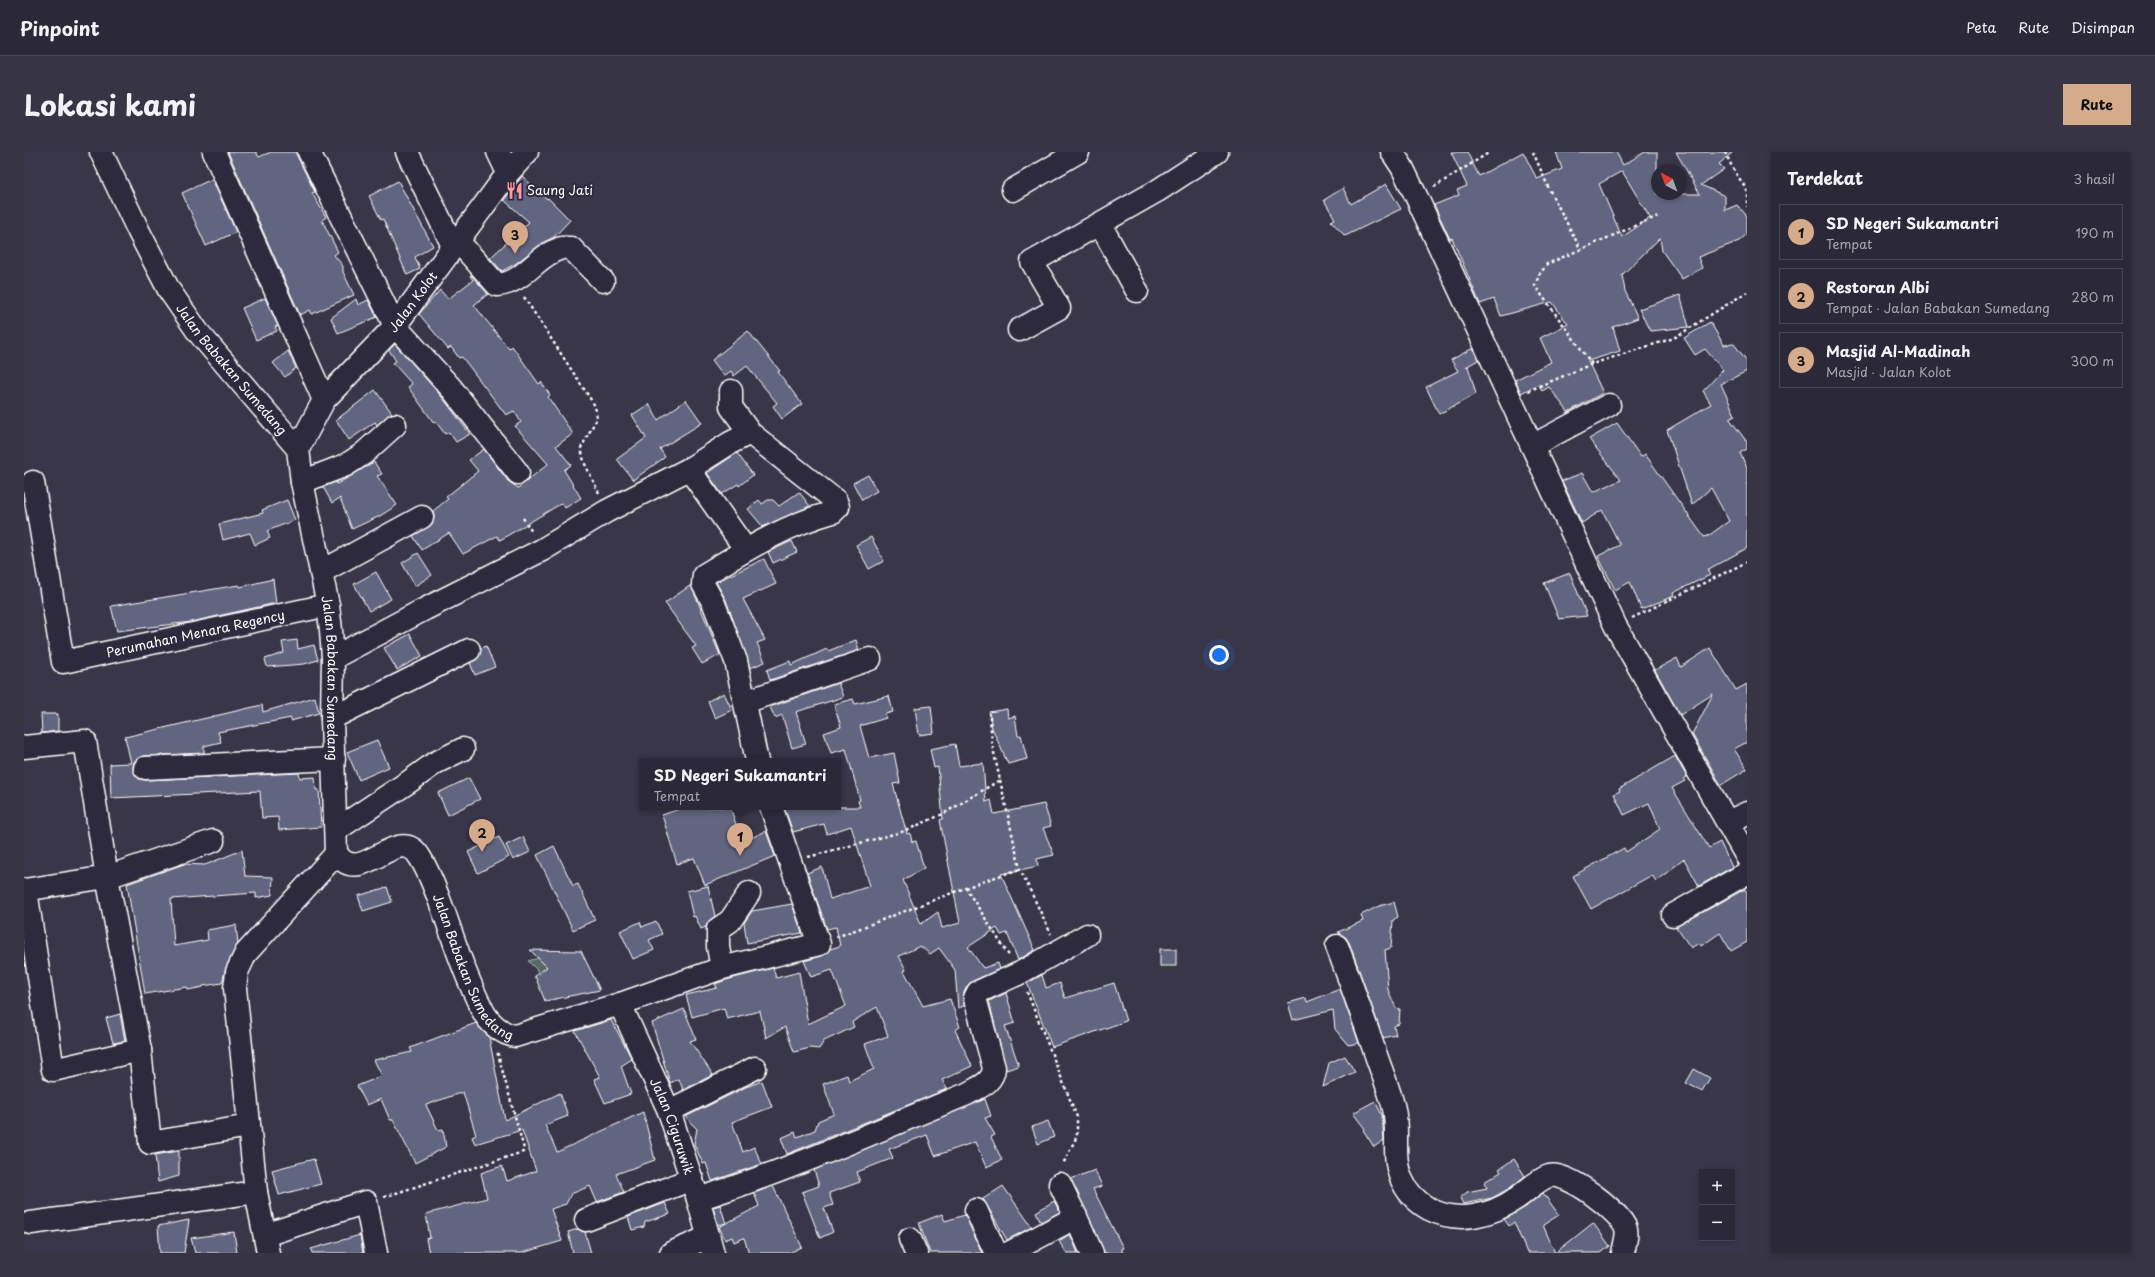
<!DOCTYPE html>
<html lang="id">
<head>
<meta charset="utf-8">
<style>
  :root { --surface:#2b2838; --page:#373443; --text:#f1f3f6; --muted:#a6a6ae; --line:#474453; --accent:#d6ab8b }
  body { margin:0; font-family:"Playpen Sans",sans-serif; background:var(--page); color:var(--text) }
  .controls { position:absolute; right:12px; bottom:12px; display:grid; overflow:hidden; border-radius:0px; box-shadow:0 2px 6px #0003 }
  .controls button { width:36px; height:36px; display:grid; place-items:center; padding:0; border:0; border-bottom:1px solid var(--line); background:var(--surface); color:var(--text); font:20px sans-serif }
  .compass { position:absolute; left:1627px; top:12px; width:36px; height:36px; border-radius:50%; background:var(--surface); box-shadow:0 2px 6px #0003; rotate:319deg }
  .you { position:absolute; left:1195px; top:503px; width:14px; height:14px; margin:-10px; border:3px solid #fff; border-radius:50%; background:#1a73e8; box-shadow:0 0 0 6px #1a73e833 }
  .badge { display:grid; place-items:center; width:26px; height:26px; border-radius:50%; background:var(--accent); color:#111; font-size:13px; font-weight:700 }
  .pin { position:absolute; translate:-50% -33px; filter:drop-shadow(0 1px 2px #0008) }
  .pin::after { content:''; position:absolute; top:21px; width:14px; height:12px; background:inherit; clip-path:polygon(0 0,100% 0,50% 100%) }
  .popup { position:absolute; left:615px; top:606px; width:202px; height:52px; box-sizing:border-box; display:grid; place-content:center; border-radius:0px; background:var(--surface); filter:drop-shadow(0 1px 3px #0005); font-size:13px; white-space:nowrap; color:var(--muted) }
  .popup b { font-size:15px; color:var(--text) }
  .popup::after { content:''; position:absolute; left:50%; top:100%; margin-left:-8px; border:8px solid transparent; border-top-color:var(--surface) }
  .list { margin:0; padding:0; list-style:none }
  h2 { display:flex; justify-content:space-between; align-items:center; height:52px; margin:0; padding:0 16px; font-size:17px }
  h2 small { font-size:13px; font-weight:400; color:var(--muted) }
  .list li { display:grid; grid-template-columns:26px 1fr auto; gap:12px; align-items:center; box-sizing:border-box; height:56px; margin:0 8px 8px; padding:0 8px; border:1px solid var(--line); border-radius:0px }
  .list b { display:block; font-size:15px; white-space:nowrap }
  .list p { margin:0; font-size:13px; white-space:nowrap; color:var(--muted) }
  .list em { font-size:13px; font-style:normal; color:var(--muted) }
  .map { position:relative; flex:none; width:1723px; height:1101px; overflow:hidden; border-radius:0px }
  header { display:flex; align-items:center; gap:24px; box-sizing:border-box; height:56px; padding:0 20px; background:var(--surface); border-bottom:1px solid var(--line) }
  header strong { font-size:19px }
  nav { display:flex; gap:22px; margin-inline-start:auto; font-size:14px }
  .intro { display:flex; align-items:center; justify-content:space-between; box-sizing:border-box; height:96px; padding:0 24px }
  h1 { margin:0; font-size:28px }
  .button { padding:10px 18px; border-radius:0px; background:var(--accent); color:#111; font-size:14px; font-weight:700 }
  main { display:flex; gap:24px; padding:0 24px }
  aside { flex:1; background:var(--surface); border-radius:0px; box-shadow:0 2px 6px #0003 }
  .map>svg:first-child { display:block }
  .green { fill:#546963; stroke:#aab4b1 }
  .building { fill:#62657f; stroke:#fff; fill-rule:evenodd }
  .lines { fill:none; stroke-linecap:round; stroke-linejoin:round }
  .minor-casing { stroke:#fff; stroke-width:25 }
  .path { stroke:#fff; stroke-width:2.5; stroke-dasharray:3 3; stroke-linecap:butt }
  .minor { stroke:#2f2a3d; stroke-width:22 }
  .labels { text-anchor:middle; stroke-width:4; stroke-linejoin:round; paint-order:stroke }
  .poi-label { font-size:13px; fill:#fff; stroke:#2f2a3d; text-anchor:start }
  .street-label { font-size:13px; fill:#fff; stroke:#2f2a3d }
</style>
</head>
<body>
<header>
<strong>Pinpoint</strong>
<nav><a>Peta</a><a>Rute</a><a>Disimpan</a></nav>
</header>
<div class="intro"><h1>Lokasi kami</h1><a class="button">Rute</a></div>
<main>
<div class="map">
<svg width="1723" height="1101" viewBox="0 0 1723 1101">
  <rect width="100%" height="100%" fill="#39364a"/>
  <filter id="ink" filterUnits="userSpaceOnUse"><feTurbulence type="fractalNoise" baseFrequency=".025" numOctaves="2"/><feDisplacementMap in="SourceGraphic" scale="8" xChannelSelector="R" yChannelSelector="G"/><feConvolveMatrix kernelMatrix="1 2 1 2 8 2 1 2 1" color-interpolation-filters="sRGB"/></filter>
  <g filter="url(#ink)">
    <!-- green -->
    <path class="green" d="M532,801L538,816L510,826L514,819L504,809Z"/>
    <!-- building -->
    <g class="building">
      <path d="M204,0H232L235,5L247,0H271L291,40L288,41L302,65L298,68L314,100L310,103L319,114V120L330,143L288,162L286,158L276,163Z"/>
      <path d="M1427,0H1443L1455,24L1499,0L1513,27L1538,17L1532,0H1592L1599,13L1621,0H1633V42H1676L1652,0H1709L1695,12L1700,17L1677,33L1701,44V58L1713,53L1723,64V82L1715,89L1674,105L1678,116L1658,127L1638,99L1636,86L1598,123L1601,139L1614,166L1589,175L1596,199L1564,209L1579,241L1544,260L1525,235L1518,239L1515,232L1497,241L1491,228L1527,210L1516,186L1544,172L1528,150L1477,164L1470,147L1456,152L1428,86L1426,87L1410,53L1435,43L1433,38L1443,34ZM1598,19L1626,66L1598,85L1575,32Z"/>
      <path d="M498,24L523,47L524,46L546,68L530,85L520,90L491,112L478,119L466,106L505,70L480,48Z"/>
      <path d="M188,27L212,80L182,94L158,41Z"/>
      <path d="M374,29L409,94L391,105L396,117L383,123L359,67L357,68L345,44Z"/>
      <path d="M1362,32L1377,57L1321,84L1307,69L1311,67L1300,48L1319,36L1327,52Z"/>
      <path d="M447,123L464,142L450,153L485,197L488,194L515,232L517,230L526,243L524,245L549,282L532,294L547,313L540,318L557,346L541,356L538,351L476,388L473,384L439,402L425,381L398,398L389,384L408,372L410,366L409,359L424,347L422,345L454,319L445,308L460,297L484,329L494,336L524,312L491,274L497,270L490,259L482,263L438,205L435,206L427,195L424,197L395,162L416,138L424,147L449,128L446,124Z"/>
      <path d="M1656,143L1665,175L1626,179L1615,157Z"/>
      <path d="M241,146L254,174L251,175L253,179L232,188L218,156Z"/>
      <path d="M332,147L334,153L344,148L353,165L314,181L307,166Z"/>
      <path d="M1686,170L1700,193L1710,192L1723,209V219L1697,232L1711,263L1705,266L1723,290V297L1716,301L1723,316V396L1683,418L1686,423L1649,441L1650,444L1617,457L1606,430L1591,438L1574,404L1596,393L1578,358L1558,371L1538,329L1558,321L1569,340L1597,328L1565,287L1593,271L1617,305L1621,302L1680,385L1684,384L1705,369L1687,336L1668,353L1643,278L1687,252L1679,239L1699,218L1681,197L1671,203L1660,186Z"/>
      <path d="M724,179L756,219L754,220L778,252L758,267L749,254L753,251L723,214L710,224L707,219L700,224L688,208Z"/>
      <path d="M371,192L418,245L446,282L432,290L425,280L421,282L412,270L410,271L384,235L388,232L369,211L372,209L365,198Z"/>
      <path d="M1449,196L1454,208L1442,215L1444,214L1452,242L1415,262L1402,235L1434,219L1427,208Z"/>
      <path d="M264,199L272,216L261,225L249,211Z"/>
      <path d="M351,238L368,261L353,273L351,270L325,288L312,268Z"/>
      <path d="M662,248L678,271L636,297L641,305L609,328L593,307L622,286L608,263L625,252L634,268Z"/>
      <path d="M713,301L729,323L715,334L714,332L698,342L683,321Z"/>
      <path d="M350,310L358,322L353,324L373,353L356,364L328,377L316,346L308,351L299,335L312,330L313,332Z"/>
      <path d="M844,323L853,339L838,348L829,331Z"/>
      <path d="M775,340L786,354L739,375L724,357L735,348L738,352L744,348H749L755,354Z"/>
      <path d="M263,348L271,368L243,379L246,386L231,393L226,381L199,388L195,372L239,361L238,358Z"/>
      <path d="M847,385L860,409L845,417L832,393Z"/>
      <path d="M768,389L773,400L749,411L744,400Z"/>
      <path d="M394,401L408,423L391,434L378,411Z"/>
      <path d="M740,407L752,432L719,447L741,488L733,491L741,510L726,516L702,448L692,430Z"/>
      <path d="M352,420L367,447L345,459L330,432Z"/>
      <path d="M1546,421L1563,464L1535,467L1520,431Z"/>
      <path d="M249,427L252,451L167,470L93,479L87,454L215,433L216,435Z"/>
      <path d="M667,433L696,503L678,512L668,496L672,494L641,451Z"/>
      <path d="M386,482L398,504L373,518L360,496Z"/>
      <path d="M273,488L274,497L290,493L294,508L280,512L243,515L241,507L260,501L258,490Z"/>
      <path d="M832,488L835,498L746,528L743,518L766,509L767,513L803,497L804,499Z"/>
      <path d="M462,494L471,515L451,523L446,511L455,505L457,496Z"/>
      <path d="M1686,496L1712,538L1723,532V590L1710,597L1723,617L1697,633L1668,582L1689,542L1656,563L1631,518L1653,506L1657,515Z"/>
      <path d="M814,531L819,545L772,560L782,592L768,596L758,563L751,566L746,555Z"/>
      <path d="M700,541L708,558L691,566L684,549Z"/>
      <path d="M865,544L869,560L861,562L862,566L836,574L845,606L870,601L876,631L869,632L883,682L886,681L888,690L892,689L900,716L879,728L897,772L914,760L918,776L936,771L916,668L919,667L914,615L910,616L906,597L931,592L935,614L959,611L962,650L967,648L970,662L1020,652L1027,674L1019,676L1030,703L1013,707L1014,714L977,722L1011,798L994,808L983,781L977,783L973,776L944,795L959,816L974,811L976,817L949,829L943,834L940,841V854L934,856L931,818L915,796L906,802L896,794L875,804L882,818L880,819L899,854L926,847L936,875L931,878L948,914L918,928L923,937L763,1002L757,986L771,980L773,985L791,978L794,969L810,962L799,932L823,923L825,929L850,917L841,892L864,884L853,855L828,870L830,875L800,889L795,897L786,896L770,900L761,875L742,886L736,859L703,867L700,856L668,865L662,843L693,836L691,832L702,828L749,816L752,826L775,820L784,872L822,854L808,818L787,825L780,809L798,804L806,797L816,794L812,775L803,777L783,721L798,715L806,747L846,734L827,674L803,682L800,672L769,680L760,655H836L834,649L836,648L822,597L807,601L800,581L817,575L810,552L829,547L831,552Z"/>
      <path d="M291,545L295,561L267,569V566L194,580L197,590L180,594V601L120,604L110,610L109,617L115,627L122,628L275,621L276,626L291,625L292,638H295L297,675L255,678L254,665L238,666L236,639L87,646L86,612L107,611L101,585L238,553L239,560Z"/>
      <path d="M907,554L910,581L895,583L891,556Z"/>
      <path d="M983,557L984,566L991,564L994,584L997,583L1003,607L984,612L968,576L965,560Z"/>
      <path d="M17,562H34V579L18,581Z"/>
      <path d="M353,588L365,615L335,628L323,600Z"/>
      <path d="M1651,604L1663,625L1660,627L1661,629L1648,636L1685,696L1696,690L1708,715L1675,734L1660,707L1632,729L1628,723L1567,757L1549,724L1600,696L1602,700L1636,677L1625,651L1600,663L1590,642L1596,639L1595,637Z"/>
      <path d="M445,626L456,647L424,663L414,641Z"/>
      <path d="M661,655H706L718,690L742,679L751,704L681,733L670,706L653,712L638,663Z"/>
      <path d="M475,685L485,705L454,721L444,700Z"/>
      <path d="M499,685L506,700L489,708L482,693Z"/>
      <path d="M530,694L549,734L554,732L571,768L549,778L513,703Z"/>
      <path d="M218,698L221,724L249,725L248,743L232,746V741L147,747L150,794L184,788L183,778L212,773L214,792L202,815L198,831L179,834V835L164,838L163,835L121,842L103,732L160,712L181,713Z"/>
      <path d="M684,734L691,764L683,771L682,775L677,777L671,764L669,765L663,739Z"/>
      <path d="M363,735L368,750L339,759L334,744Z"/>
      <path d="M1721,737L1723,741V790L1707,799L1696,781L1677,794L1675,791L1667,796L1652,775Z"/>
      <path d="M1370,750L1374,765L1369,768L1367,796L1361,798L1364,838L1372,856L1376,857L1375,872L1370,874L1372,883L1359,886L1325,790L1314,780L1339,769L1337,763L1355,754Z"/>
      <path d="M768,752L778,781L723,791L720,771L728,759Z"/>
      <path d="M632,769L638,782L625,788L630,798L609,807L596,779L616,770L618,775Z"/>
      <rect x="1136" y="797" width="16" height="17"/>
      <path d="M506,798L557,799L576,838L521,849L511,824L523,815Z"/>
      <path d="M1018,823L1022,836L1036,831L1041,846L1090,831L1102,869L1028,895L1003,831Z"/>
      <path d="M1316,837L1327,868L1335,891L1324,893L1311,877L1309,858L1269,868L1264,851L1282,846L1283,850Z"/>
      <path d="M982,841L991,871L981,874L995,914L982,918L965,849Z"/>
      <path d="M660,857L672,887L666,889L689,923L659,938L655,927L646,931L628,871Z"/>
      <path d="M96,862L101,889L89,891L82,866Z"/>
      <path d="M587,868L608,907L597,914L607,942L581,951L570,927L576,925L551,879Z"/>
      <path d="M452,871L465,885L481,968L536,941L544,964L521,973L533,1000L619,960L631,1008L592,1022L600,1040L573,1050L566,1034L547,1042L542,1052L527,1057L538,1089L498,1101H405L402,1087L406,1086L402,1062L463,1046L457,1021L478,1014L483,1029L512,1019L498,978L451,992L448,985L452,983L439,940L402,953L414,978L419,977L422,995L391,1011L369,968H366L357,947L343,953L333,934L358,924L350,908L388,900L386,896Z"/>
      <path d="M1321,904L1331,920L1299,935L1305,911Z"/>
      <path d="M1670,917L1686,926L1678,939L1662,931Z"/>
      <path d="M738,929L748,955L708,970L719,1000L730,995L738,1012L688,1029L682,1011L679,1012L670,992L673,977L663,967V964L722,935Z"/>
      <path d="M961,947L967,964L961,966L971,983L967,985L978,1008L962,1015L951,990L911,1004L903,983L865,997L869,1006L833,1020L836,1030L805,1041L809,1053L800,1056L809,1080L796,1086L778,1040L795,1034L790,1018Z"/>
      <path d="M1351,949L1358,963L1360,988L1350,995L1339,978L1341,977L1329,961Z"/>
      <path d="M1024,969L1030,985L1014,992L1008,975Z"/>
      <path d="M155,999V1024L134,1030L131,1003Z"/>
      <path d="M290,1007L297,1032L255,1043L248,1018Z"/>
      <path d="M1490,1007L1501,1024L1486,1036L1468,1046L1439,1052L1436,1046L1443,1040L1463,1036L1460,1030L1477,1020L1475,1017Z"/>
      <path d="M1071,1018L1078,1034L1069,1037L1099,1096L1097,1097L1099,1101H1080L1047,1027Z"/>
      <path d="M749,1034L778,1095L765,1101H725L720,1086L710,1090L708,1085L701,1088L695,1075L735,1054L730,1041Z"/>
      <path d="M979,1034L1008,1075L983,1088L959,1047Z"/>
      <path d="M1519,1041L1535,1063L1519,1073L1531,1101L1569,1071L1586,1094L1577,1101H1503L1490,1070L1485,1074L1480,1067L1500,1056Z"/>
      <path d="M1030,1049L1036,1060L1017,1070L1012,1060Z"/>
      <path d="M641,1051L646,1062L621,1070L620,1075L608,1078L604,1065Z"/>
      <path d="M696,1053L702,1071L694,1073L689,1055Z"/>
      <path d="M918,1062L921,1069L941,1063L958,1101H906L895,1071Z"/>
      <path d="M165,1068L160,1101H136L134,1074Z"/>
      <path d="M554,1077L561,1080L567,1101H549L544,1080Z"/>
      <path d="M210,1080L213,1101H171L167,1086Z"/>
      <path d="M1046,1082L1054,1101H1042L1035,1089Z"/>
      <path d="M336,1083L339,1101H288L287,1097Z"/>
    </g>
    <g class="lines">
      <defs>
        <g id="minor">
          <path id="s1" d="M77,0L115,80L145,138L174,180L274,297L278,330L304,453L307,478L309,506L308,566L312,702C315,704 318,709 321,710C344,724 376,674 395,704C407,722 413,743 421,763C432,795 443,828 459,859C465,871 478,882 491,884L596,852L698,816L795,792L747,655"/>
          <path d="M190,0L300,248"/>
          <path d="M285,0L371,174L428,237L494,321"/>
          <path d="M383,0L429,94"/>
          <path d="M474,0L484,21"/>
          <path d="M1368,0L1378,15L1393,46L1591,473L1723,705"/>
          <path d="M989,38L1054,0"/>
          <path d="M1076,72L1113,139"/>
          <path d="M434,89L473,133C500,131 512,104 535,97C538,95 543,96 547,96L579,129"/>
          <path d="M995,178L1035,156L1008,110L1133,39L1193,0"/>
          <path d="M707,239V255L726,281"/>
          <path d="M1508,294L1585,253"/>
          <path id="s2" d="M274,297L300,248L371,174L484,21L503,0"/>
          <path d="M665,317L722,398"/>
          <path id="s3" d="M9,330L39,510L304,453"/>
          <path d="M278,330L322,313L339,302L371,273"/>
          <path d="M297,420L398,365"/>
          <path d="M309,506L401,457L518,398L583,359L665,317L706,291L726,281L812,349L814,355L809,360C759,374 724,397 680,423L679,432L690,452L712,509L733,609"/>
          <path d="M721,550L846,507"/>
          <path d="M308,566L445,498"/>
          <path d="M0,595L61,589L83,725L116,898L126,991L225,974"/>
          <path d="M121,616L310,607"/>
          <path d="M1704,670L1723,661"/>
          <path d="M312,678L386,629L411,611L439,597"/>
          <path d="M0,738L83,725L189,689"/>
          <path d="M2,738L29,918L116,898"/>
          <path d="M1649,763L1723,721"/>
          <path d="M1313,794C1327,831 1340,868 1353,906C1359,923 1366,940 1370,957C1375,980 1368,1005 1377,1026C1382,1039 1393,1050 1405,1057C1434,1072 1467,1064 1493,1046C1503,1039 1513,1028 1525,1024C1543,1019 1597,1060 1602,1077C1604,1084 1600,1094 1599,1101"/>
          <path d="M698,816L694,795V777L706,769L725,741"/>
          <path id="s4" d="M596,852L645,959L674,1047L689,1101"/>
          <path d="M645,959L731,916"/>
          <path d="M1036,1032L1052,1065"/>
          <path d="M674,1047C767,1018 854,978 943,942C955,935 969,931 970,916L951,846L954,840L996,821L1063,783"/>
          <path d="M952,1058L972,1101"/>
          <path d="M562,1068L668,1027"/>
          <path d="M7,1071L232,1040"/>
          <path d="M241,1083L342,1050L352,1101"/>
          <path d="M886,1087L892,1101"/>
          <path d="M244,1101L232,1040L211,836L213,820L222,801L312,702"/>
          <path d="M647,1101L684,1085"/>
          <path d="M985,1101L1052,1065L1068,1101"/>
        </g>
      </defs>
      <!-- minor casing -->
      <use href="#minor" class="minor-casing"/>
      <!-- path -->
      <g class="path">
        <path d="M1509,0L1525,37L1557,98"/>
        <path d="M1701,0L1710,19L1720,33L1723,40V55"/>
        <path d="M1410,35L1466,0"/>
        <path d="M500,145L571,254L573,266L557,296L560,310L575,341"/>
        <path d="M1568,212L1511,134L1515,123L1523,112L1634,64"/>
        <path d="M1504,239L1568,212L1650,186L1723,140"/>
        <path d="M499,366L508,380"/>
        <path d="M1608,466L1723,410"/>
        <path d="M976,628L996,717L1027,782"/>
        <path d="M784,705L881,679L919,662L976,628L968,592L966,565"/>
        <path d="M941,735L986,805"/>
        <path d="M812,785C874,763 933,737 996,717"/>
        <path d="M1003,840L1053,965V984L1039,1012"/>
        <path d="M360,1045L499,1000L500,997L473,899"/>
      </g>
      <!-- minor -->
      <use href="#minor" class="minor"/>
    </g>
  </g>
  <!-- icons -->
  <defs>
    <symbol id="restaurant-bare" viewBox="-9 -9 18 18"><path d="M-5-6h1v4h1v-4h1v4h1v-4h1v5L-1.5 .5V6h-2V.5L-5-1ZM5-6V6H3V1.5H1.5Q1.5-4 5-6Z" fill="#ff9aa2" stroke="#2f2a3d" stroke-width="2.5" paint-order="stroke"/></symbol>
  </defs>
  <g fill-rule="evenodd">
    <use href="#restaurant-bare" x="478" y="26" width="25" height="25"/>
  </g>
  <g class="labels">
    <!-- poi labels -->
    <g class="poi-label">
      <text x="503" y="43">Saung Jati</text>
    </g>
    <!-- street labels -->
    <g class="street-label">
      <text dy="5" stroke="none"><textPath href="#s2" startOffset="188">Jalan Kolot</textPath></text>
      <text dy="5" stroke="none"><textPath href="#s1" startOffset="255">Jalan Babakan Sumedang</textPath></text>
      <text dy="5" stroke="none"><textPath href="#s3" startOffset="318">Perumahan Menara Regency</textPath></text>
      <text dy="5" stroke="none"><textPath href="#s1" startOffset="591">Jalan Babakan Sumedang</textPath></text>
      <text dy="5" stroke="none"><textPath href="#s1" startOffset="986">Jalan Babakan Sumedang</textPath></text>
      <text dy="5" stroke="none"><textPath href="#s4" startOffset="133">Jalan Ciguruwik</textPath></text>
    </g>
  </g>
</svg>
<div class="controls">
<button>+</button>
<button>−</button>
</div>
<svg class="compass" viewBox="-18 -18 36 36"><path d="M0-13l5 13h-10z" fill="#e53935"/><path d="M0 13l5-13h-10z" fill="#a6a6ae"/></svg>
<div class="you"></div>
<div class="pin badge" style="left:716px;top:704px">1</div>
<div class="popup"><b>SD Negeri Sukamantri</b>Tempat</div>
<div class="pin badge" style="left:458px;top:700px">2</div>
<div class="pin badge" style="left:491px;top:102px">3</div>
</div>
<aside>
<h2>Terdekat<small>3 hasil</small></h2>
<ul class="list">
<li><span class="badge">1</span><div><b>SD Negeri Sukamantri</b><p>Tempat</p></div><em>190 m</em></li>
<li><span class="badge">2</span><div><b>Restoran Albi</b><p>Tempat · Jalan Babakan Sumedang</p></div><em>280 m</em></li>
<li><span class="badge">3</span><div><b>Masjid Al-Madinah</b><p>Masjid · Jalan Kolot</p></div><em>300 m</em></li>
</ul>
</aside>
</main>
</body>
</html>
